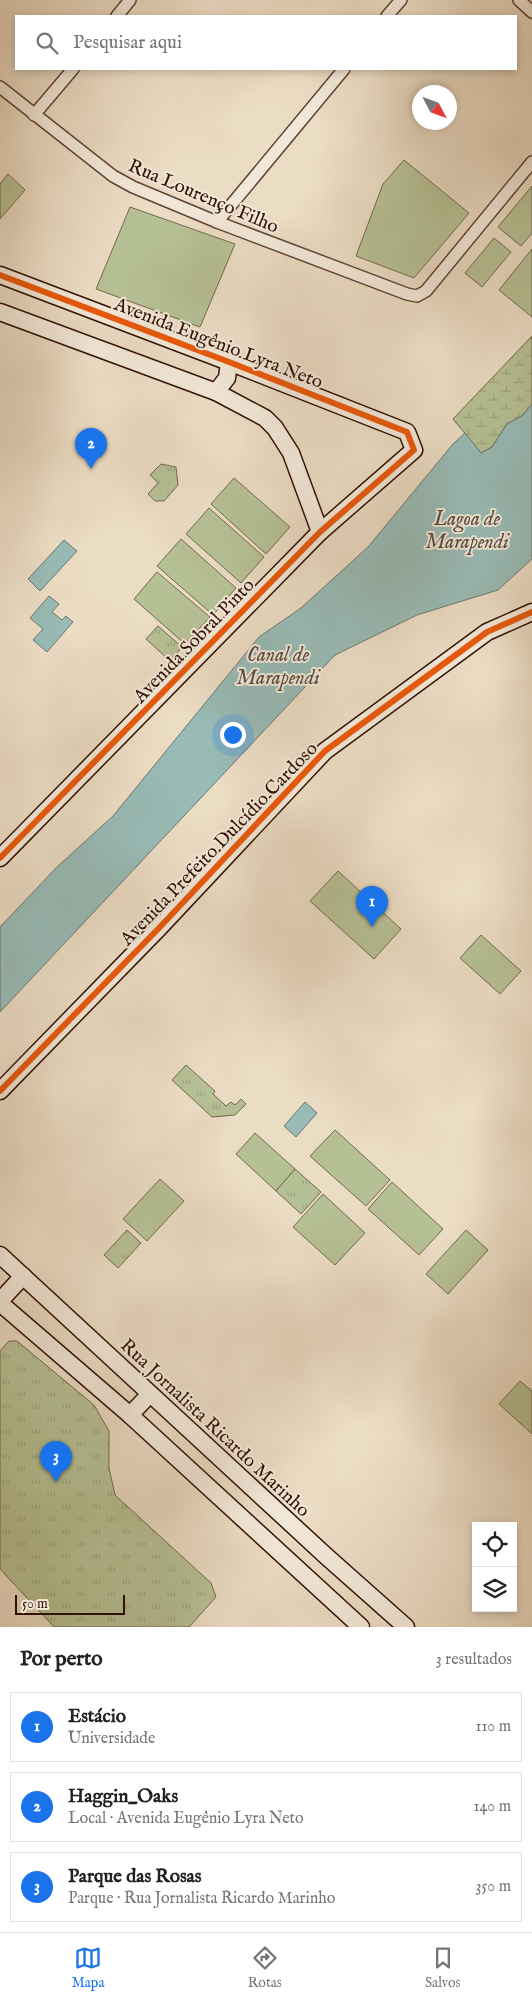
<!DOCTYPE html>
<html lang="pt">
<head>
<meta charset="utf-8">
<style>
  :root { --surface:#fff; --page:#f6f6f6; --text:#222; --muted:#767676; --line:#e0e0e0; --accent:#1a73e8 }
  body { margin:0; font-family:"IM FELL English",serif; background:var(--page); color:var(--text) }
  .controls { position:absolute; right:15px; bottom:15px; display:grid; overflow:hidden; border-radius:0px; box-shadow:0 2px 8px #0003 }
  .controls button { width:45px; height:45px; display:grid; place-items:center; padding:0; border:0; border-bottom:1px solid var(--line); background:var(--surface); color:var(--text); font:25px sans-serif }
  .compass { position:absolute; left:412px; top:85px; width:45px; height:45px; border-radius:50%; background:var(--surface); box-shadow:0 2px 8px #0003; rotate:131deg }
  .scale { position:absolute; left:15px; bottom:12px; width:110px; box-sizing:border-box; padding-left:5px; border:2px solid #321205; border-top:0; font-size:14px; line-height:18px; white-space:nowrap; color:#321205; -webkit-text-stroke:4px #f2e8d9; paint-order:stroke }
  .you { position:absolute; left:232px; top:734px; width:18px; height:18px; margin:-12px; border:4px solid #fff; border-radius:50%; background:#1a73e8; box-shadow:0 0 0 8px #1a73e833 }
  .badge { display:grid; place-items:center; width:32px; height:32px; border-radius:50%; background:var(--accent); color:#fff; font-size:16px; font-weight:700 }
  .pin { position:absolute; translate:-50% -41px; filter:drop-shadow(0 1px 2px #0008) }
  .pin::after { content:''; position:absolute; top:26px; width:18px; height:15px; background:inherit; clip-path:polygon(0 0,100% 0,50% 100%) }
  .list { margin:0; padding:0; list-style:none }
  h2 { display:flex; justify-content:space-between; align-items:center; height:65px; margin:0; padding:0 20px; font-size:21px }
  h2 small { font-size:16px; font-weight:400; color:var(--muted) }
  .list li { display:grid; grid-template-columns:32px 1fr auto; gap:15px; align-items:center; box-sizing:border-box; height:70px; margin:0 10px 10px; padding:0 10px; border:1px solid var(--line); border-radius:0px }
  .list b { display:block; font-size:19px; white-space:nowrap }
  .list p { margin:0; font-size:16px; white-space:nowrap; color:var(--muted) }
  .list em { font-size:16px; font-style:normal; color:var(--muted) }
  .icon { flex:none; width:28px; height:28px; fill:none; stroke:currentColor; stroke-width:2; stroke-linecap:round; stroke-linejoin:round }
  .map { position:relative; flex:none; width:532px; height:1627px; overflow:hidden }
  .search { position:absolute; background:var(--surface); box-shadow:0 2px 8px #0003; left:15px; right:15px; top:15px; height:55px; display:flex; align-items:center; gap:12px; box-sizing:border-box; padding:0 18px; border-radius:0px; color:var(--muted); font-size:19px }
  .sheet { height:305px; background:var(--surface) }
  nav { display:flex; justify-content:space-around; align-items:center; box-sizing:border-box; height:70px; border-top:1px solid var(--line); background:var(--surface); font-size:14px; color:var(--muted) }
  nav a { display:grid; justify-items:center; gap:2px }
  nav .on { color:var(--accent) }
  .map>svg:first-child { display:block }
  .grass { fill:#b6c095; stroke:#74694d }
  .wetland { fill:url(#wetland-marsh); stroke:#74694d }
  .park { fill:url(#park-tufts); stroke:#74694d }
  .water { fill:#98bbb6; stroke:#6f776f }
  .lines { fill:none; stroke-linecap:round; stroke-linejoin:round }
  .street-casing { stroke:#604435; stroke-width:14 }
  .secondary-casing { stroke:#321205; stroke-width:19 }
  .street { stroke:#f2e8d9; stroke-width:11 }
  .secondary { stroke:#f2e8d9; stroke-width:16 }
  .cycleway-casing { stroke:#f2e8d9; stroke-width:9 }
  .cycleway { stroke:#e8590c; stroke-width:6 }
  .labels { text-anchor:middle; stroke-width:4; stroke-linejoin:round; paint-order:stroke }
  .street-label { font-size:19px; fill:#321205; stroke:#f2e8d9 }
  .water-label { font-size:20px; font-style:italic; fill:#564d43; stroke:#f2e8d9 }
</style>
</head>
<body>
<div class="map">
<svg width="532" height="1627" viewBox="0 0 532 1627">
  <defs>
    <pattern id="wetland-marsh" width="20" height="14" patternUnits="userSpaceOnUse" patternTransform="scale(1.25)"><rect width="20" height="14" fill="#b6c095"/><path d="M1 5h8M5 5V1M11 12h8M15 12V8" fill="none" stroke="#9da47f"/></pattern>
    <pattern id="park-tufts" width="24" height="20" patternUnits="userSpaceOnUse" patternTransform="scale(1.25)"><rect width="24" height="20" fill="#b6c095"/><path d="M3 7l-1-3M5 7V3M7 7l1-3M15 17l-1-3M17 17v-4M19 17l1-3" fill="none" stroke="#9da47f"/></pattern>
  </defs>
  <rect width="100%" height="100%" fill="#ebdcc4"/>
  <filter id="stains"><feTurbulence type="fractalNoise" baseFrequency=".004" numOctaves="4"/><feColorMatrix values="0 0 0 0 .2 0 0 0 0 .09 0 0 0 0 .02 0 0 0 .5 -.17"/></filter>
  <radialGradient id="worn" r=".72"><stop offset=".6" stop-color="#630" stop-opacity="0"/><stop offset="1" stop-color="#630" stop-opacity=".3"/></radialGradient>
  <!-- grass -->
  <g class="grass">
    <path d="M404,160L469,213L414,278L356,256L383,184Z"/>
    <path d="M8,174L25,190L0,219V184Z"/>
    <path d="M532,186V233L521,246L498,227Z"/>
    <path d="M130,207L235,244L200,327L96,289Z"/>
    <path d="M494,238L511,252L482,287L465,273Z"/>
    <path d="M532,249V317L499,290Z"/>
    <path d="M234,478L290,527L266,554L211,504Z"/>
    <path d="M209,508L264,557L241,583L186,534Z"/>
    <path d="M181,539L236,588L213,615L157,566Z"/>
    <path d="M157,572L210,617L185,644L134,599Z"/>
    <path d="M338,871L401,929L374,959L310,901Z"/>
    <path d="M481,935L521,971L500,994L460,958Z"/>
    <path d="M335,1130L390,1180L366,1206L310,1156Z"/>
    <path d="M255,1133L295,1169L276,1191L236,1154Z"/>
    <path d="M160,1179L184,1201L147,1241L123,1219Z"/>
    <path d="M392,1182L443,1229L419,1255L368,1209Z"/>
    <path d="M323,1194L365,1233L335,1265L293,1227Z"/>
    <path d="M466,1230L488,1250L448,1294L426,1274Z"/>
    <path d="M520,1381L532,1391V1434L499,1404Z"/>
  </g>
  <!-- wetland -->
  <path class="wetland" d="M532,336V404L523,415L507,424L492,447L481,453L453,419Z"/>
  <!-- park -->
  <g class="park">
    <path d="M161,464L176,467L178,485L164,501H155L148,494L158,483L150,475Z"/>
    <path d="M158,626L182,647L170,661L146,639Z"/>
    <path d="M186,1065L215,1091L213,1094L226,1106L231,1102L235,1105L241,1099L246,1104L235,1115L212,1117L172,1080Z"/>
    <path d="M295,1169L321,1192L301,1214L276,1191Z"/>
    <path d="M127,1230L141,1243L118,1268L104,1255Z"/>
    <path d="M9,1341H17L94,1405L109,1431V1468L115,1495L211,1583L216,1597L189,1627H54L0,1569V1351Z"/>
  </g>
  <!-- water -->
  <g class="water">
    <path d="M532,404V559L498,590L417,615L335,655L0,1012V927L56,868L113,816L259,637L301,608L368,547L453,444L465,433L481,453L492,447L507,424L523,415Z"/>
    <path d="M64,540L77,551L40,591L28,579Z"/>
    <path d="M49,596L59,604L52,612L62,620L66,616L73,622L47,652L33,640L43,629L30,618Z"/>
    <path d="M305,1102L317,1113L296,1137L284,1126Z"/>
  </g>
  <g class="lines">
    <defs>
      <g id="street">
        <path d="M519,0L532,12"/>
        <path d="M117,16L130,0"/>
        <path d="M387,16L401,0"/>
        <path d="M0,87L113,176L133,187L217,222L407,294L417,296L426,291L532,162"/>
        <path d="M34,115L73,69"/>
        <path d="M217,222L344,69"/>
      </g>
      <g id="secondary">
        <path d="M0,275L229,362L407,432L414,450L320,532L0,858"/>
        <path d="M0,312L216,392L265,418L275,428L291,453L320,532"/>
        <path d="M216,392L227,378L229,362"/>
        <path d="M0,1091L159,928L325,751L487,632L532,612"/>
        <path d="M0,1255L326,1556L406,1627"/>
        <path d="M0,1301L23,1276"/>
        <path d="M0,1303L130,1415L361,1627"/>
        <path d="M130,1415L150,1394"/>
      </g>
    </defs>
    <!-- street casing -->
    <use href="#street" class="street-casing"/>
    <!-- secondary casing -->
    <use href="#secondary" class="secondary-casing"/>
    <!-- street -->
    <use href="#street" class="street"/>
    <!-- secondary -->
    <use href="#secondary" class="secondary"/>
    <defs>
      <g id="cycleway">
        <path d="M0,275L229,362L407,432L414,450L320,532L0,858"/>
        <path d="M0,1091L159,928L325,751L487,632L532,612"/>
      </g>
    </defs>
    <!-- cycleway casing -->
    <use href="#cycleway" class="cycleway-casing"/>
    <!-- cycleway -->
    <use href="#cycleway" class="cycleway"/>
  </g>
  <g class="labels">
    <!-- street labels -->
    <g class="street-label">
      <text transform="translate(204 195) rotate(23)" y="7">Rua Lourenço Filho</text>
      <text transform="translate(219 342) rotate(21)" y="7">Avenida Eugênio Lyra Neto</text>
      <text transform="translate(193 640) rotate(-46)" y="7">Avenida Sobral Pinto</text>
      <text transform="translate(218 843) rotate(-46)" y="7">Avenida Prefeito Dulcídio Cardoso</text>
      <text transform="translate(216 1427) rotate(43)" y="7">Rua Jornalista Ricardo Marinho</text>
    </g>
    <!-- water labels -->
    <g class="water-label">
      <text x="467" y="525">Lagoa de<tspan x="467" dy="23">Marapendi</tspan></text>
      <text x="278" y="661">Canal de<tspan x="278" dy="23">Marapendi</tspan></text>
    </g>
  </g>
  <rect width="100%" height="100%" filter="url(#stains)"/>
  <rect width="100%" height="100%" fill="url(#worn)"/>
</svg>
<div class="controls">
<button><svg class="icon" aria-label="locate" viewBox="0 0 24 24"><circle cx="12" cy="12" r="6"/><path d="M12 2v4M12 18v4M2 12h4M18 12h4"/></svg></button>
<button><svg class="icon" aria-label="layers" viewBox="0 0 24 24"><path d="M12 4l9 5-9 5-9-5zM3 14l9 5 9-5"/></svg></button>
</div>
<svg class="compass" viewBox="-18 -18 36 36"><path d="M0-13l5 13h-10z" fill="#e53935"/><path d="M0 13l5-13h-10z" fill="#767676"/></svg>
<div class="scale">50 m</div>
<div class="you"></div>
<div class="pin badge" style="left:372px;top:927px">1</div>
<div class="pin badge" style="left:91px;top:469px">2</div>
<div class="pin badge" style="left:56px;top:1482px">3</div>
<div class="search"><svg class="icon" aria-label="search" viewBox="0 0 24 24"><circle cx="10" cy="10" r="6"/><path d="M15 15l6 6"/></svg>Pesquisar aqui</div>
</div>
<section class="sheet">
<h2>Por perto<small>3 resultados</small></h2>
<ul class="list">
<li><span class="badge">1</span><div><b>Estácio</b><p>Universidade</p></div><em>110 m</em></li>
<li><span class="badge">2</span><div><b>Haggin_Oaks</b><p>Local · Avenida Eugênio Lyra Neto</p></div><em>140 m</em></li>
<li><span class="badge">3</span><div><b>Parque das Rosas</b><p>Parque · Rua Jornalista Ricardo Marinho</p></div><em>350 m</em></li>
</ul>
</section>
<nav>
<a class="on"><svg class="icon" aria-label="map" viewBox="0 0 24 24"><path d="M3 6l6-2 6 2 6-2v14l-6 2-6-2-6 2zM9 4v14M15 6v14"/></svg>Mapa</a>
<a><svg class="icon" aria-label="directions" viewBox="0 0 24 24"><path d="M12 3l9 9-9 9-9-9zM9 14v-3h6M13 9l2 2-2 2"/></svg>Rotas</a>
<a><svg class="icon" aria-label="saved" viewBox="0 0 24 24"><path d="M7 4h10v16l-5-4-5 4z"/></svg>Salvos</a>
</nav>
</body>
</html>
